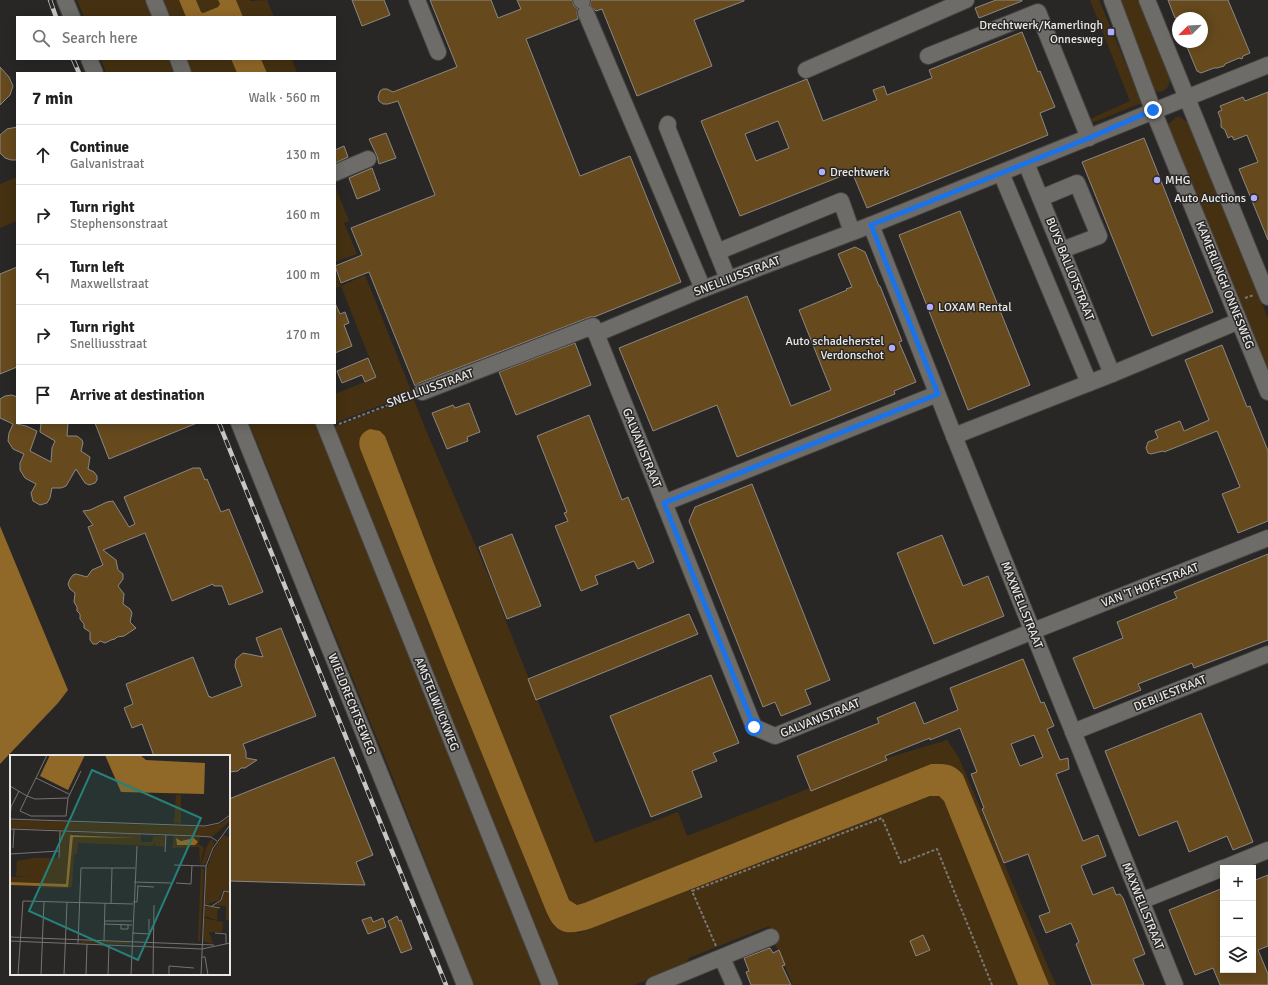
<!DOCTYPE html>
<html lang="en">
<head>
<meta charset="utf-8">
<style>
  :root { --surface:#fff; --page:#f6f6f6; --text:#222; --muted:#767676; --line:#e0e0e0 }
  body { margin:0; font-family:Signika,sans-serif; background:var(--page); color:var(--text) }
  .controls { position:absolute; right:12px; bottom:12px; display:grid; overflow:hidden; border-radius:0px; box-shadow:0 2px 10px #0003 }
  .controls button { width:36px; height:36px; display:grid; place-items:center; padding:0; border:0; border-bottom:1px solid var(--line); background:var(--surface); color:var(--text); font:20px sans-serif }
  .compass { position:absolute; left:1172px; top:12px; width:36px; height:36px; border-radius:50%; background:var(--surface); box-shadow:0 2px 10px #0003; rotate:246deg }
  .stop { position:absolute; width:12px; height:12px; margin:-9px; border:3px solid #1a73e8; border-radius:50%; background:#fff }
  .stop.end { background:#1a73e8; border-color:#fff; box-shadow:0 1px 4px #0008 }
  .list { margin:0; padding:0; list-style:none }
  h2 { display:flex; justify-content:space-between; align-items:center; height:52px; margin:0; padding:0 16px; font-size:17px }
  h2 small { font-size:13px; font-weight:400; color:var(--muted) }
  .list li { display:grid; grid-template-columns:26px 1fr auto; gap:12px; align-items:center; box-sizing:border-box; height:60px; padding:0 16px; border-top:1px solid var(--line) }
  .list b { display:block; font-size:15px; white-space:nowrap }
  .list p { margin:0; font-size:13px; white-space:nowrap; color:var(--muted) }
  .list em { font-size:13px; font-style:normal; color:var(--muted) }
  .icon { flex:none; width:22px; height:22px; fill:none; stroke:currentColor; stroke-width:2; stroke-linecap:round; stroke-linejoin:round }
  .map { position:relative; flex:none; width:1268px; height:985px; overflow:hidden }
  .search { position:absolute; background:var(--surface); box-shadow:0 2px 10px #0003; left:16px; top:16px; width:320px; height:44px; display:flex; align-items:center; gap:10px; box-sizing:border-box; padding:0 14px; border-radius:0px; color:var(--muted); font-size:15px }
  .panel { position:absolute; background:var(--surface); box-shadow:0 2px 10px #0003; left:16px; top:72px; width:320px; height:352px; border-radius:0px }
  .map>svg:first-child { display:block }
  .green { fill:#453112 }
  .water { fill:#906828 }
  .building { fill:#664a1e; stroke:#8a8885; fill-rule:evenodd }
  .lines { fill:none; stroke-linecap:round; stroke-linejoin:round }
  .minor-casing { stroke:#464442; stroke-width:18 }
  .path { stroke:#7a7876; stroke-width:2; stroke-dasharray:3 2; stroke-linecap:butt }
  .minor { stroke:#6e6c69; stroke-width:16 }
  .rail-casing { stroke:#c8c7c5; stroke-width:4.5 }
  .rail { stroke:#292725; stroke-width:3; stroke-dasharray:9; stroke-linecap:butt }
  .route { stroke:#1a73e8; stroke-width:5 }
  .poi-dot { fill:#b2adfa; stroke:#292725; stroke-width:1.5 }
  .labels { text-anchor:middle; stroke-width:3; stroke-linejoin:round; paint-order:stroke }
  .poi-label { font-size:12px; fill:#e9e8e6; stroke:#292725; text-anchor:end }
  .street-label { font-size:12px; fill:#e9e8e6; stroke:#292725 }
  .inset-road { fill:none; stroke:#767472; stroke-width:1 }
  .view { fill:#25817a; fill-opacity:0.15; stroke:#25817a; stroke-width:2 }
  .inset-edge { fill:none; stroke:#e9e8e6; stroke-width:2 }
</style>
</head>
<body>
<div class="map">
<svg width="1268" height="985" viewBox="0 0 1268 985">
  <rect width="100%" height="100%" fill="#292725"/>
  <!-- green -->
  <g class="green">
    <path d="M77,0H148L155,17H84Z"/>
    <path d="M160,0H179L186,17H167Z"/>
    <path d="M196,0H218L220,4L218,7L203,13L201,12Z"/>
    <path d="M236,0H250V1L267,0L274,17H243Z"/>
    <path d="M1090,0H1099L1142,103L1091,123L1090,119L1130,101Z"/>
    <path d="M1115,0H1140L1171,76C1169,89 1163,96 1150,89Z"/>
    <path d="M101,59H172L177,73H106Z"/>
    <path d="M184,59H231L237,73H189Z"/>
    <path d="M261,59H292L297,73H267Z"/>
    <path d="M1176,117H1180L1188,123L1268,318V378L1168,131V125Z"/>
    <path d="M17,177V221L0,228V184Z"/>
    <path d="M335,186L349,221L344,223L357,254L335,262Z"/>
    <path d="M335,270L341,286L365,275L412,393L330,425L329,423H335V394L377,377L341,286L335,288Z"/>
    <path d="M413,397L425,428L498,598L507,624L595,843L678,812L687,836L890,757L947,740L959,758L1056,985H1049L963,775L946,764H931L584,903L577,905L569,900L433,561L385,436L380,431L361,451L451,678L550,920L578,933L592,928L931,796H939L944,801L1018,985H793L776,946L769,926L689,958L685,965L634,985H556L332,428Z"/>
    <path d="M249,423H319L545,985H474L385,758Z"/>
  </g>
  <!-- water -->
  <g class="water">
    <path d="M179,0H196L201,12L203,13L218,7L220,4L218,0H236L243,17H186Z"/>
    <path d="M231,59H261L267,73H237Z"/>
    <path d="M370,429L380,431L385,436L433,561L569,900L577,905L584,903L931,764C946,764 953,763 963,775L1049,985H1018L944,801L939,796H930L592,928C556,940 552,926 540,896L451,678L361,451C357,441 360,433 370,429Z"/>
    <path d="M0,526L68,690L58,703L0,764Z"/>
  </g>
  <!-- building -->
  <g class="building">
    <path d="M352,0H384L390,15L362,26Z"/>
    <path d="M430,0H491L498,18L521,9L517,0H572L574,6L578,9L577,12L578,19L526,39L580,176L630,156L681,282L594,317H590L419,383L415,386L369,272L341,283L335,266L362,255L351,228L435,195L398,101L388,104H383L379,101L378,97L380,91L383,89H387L393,92L457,67Z"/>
    <path d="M591,0H744V1L694,20L712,66L637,96L602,9L596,11L590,5Z"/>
    <path d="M996,0H1022V1L979,18L975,8Z"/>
    <path d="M1168,0H1228L1250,53L1243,56L1242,59L1239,58L1225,64L1224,66L1217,68H1214L1201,73L1197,71L1185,42H1202V18H1175Z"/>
    <path d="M1022,32L1038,72L1040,71L1055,107L1040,113L1048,135L867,208L852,172L740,216L701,121L807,79L823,121L877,100L873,90L884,86L887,95L932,78L929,70ZM778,121L789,148L756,161L745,134Z"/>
    <path d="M0,67L9,77L13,86L10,95L0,105Z"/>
    <path d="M1268,92V240L1239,169L1258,162L1247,135L1234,140L1232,136L1228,138L1225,130L1221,127V120L1218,112L1222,110L1220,106L1243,97L1245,101Z"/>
    <path d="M17,127V160H11L5,158L0,153V135L7,129Z"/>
    <path d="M386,133L396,158L379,164L377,156L369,139Z"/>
    <path d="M1144,138L1213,312L1152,336L1082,162Z"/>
    <path d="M344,146L348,157L335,163V150Z"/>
    <path d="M372,168L380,190L357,199L349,178Z"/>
    <path d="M960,211L1030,385L968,410L899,235Z"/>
    <path d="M855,247L865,252L879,286H880L902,341L899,342L916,382L894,391L895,394L737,457L717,405L653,431L619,348L747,296L791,406L831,390L799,310L847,290L846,289L852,287L838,254Z"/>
    <path d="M17,267V367L0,374V274Z"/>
    <path d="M335,303L340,314L345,312L349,323L344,325L352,346L335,353Z"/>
    <path d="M575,343L591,385L516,415L499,372Z"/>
    <path d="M1222,345L1247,407L1250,406L1268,451V521L1238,533L1222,494L1240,487L1217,431L1164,452L1163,451L1151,454L1148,453L1146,448L1148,442L1158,438L1155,431L1180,421L1184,431L1209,420L1185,360Z"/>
    <path d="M368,358L376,377L365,382L362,375L342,383L337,371Z"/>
    <path d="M12,395L17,397V424L26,426L37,431L30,451L51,462L52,448L55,441L40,432L41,423H68L67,436H77L82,440L83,443L81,451L90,457L88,469L94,472L97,476V480L95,483L89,485L85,483L76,469L66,486L61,488H52L50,498L47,503L40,505L33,501L31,493L36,484L25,478L20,470V463L24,454L13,449L8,441L9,433L13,424L0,418V399L5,396Z"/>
    <path d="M469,403L480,432L467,437L468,441L447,449L432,413L453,405L455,408Z"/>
    <path d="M589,415L622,500L628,497L654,562L638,569L634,561L595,576L598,584L581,591L555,526L568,521L564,513L567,512L537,436Z"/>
    <path d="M95,423H197L109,459Z"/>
    <path d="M193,468H200L205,480L207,479L221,512L229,509L263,592L229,605L222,586H214L213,584L172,601L145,533L103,550L116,560L118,570L123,574V579L118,586L124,594L123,604L130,609L132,613L130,622L136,628L124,636L117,637L115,639L111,640L105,643L100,641L97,644H93L90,640V632L84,628V624L80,619V614L77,611V607L74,602L75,593L70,589L68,584L70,579L73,575L76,574L87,577L92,570L103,565L88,527L93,525L83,511L90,510L107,502L113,501L129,527L135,524L124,497Z"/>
    <path d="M752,484L830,680L805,690L811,704L781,716L775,702L763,707L689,521L695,507Z"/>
    <path d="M512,534L541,606L507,619L479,547Z"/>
    <path d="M942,535L963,586L988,576L1004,616L934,644L897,553Z"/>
    <path d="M1268,554V640L1194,668L1192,663L1138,684L1141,690L1094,709L1073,658L1123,638L1117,622L1177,598L1174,592Z"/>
    <path d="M689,614L698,634L536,700L528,679Z"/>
    <path d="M281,628L316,716L243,744L246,752V758L257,760L245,768H241L238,771L229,772V756H154L142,724L132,728L124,708L133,704L126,684L193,657L209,697L210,696L211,698L242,686L235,666L236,659L243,653L263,657L256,638Z"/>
    <path d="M1023,659L1041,703L1044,702L1054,726L1047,729L1060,760L1068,758L1069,769L1056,774L1083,841L1098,835L1106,856L1081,866L1093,895L1113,887L1116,895L1120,894L1123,898L1145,954L1133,959L1144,985H1092L1076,944L1079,942L1071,923L1046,933L1039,916L1050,912L1028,854L1004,863L982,809L984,808L971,774L977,772L960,728L930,740V738L885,756L887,760L811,791L797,756L879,723L877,718L915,702L924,724L958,710L950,688ZM1034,735L1043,757L1020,766L1011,744Z"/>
    <path d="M711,675L739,743L713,753L717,761L692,771L702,797L651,817L610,716Z"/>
    <path d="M1201,713L1253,842L1233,850L1227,836L1189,852L1177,821L1139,836L1105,751Z"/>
    <path d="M334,757L373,855L356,862L365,885L229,881V799Z"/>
    <path d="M1268,875V946L1258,950L1268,974V985H1220L1213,968L1195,975L1169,910L1223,888V970H1253V881Z"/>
    <path d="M397,916L399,921L401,920L412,949L401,953L388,921Z"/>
    <path d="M371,917L373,922L383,918L386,927L368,934L362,920Z"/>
    <path d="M923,935L930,950L916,956L910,941Z"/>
    <path d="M770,948L773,953L779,950L785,965L782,966L791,985H751L746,972L749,971L744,958Z"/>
  </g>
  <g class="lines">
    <defs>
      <g id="minor">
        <path d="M65,0L72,17"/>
        <path d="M154,0L161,17"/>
        <path d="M417,0L438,52"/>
        <path d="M581,0L582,1"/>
        <path d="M1112,0L1153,110L1268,392"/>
        <path d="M1147,0L1268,297"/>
        <path d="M586,13L703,289"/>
        <path d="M928,56L1038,12L1089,138"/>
        <path d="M89,59L95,73"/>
        <path d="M178,59L183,73"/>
        <path d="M806,70L966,0"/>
        <path d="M668,124L667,127L728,279"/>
        <path d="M1026,163L1112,374"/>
        <path d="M335,173L368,159"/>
        <path d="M1001,173L1089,383"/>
        <path d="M1041,198L1077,183L1099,236L1062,250"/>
        <path d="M871,225L954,436L1175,985"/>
        <path d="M717,252L841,201L852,232"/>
        <path d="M596,334L703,289L871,225L1268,65"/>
        <path d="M422,392L593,326L754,727L775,736L1033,631L1268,538"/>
        <path d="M239,423L465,985"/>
        <path d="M324,423L550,985"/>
        <path d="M954,436L1112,374L1239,321"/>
        <path d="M664,503L937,394"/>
        <path d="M1073,732L1268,654"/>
        <path d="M1224,868L1268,850"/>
        <path d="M1141,901L1223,868"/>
        <path d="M722,958L734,985"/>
        <path d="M654,985L771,937"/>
      </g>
    </defs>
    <!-- minor casing -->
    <use href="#minor" class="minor-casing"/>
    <!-- path -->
    <g class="path">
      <path d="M1245,298L1254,295"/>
      <path d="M339,424L409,397"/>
      <path d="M716,946L692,891L882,818L901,863L937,849L992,985"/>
    </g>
    <!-- minor -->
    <use href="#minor" class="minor"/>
    <defs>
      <g id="rail">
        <path d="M50,0L56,17"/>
        <path d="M73,59L79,73"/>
        <path d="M219,423L446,985"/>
      </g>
    </defs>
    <!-- rail casing -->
    <use href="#rail" class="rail-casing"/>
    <!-- rail -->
    <use href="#rail" class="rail"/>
  </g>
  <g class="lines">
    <!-- route -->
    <path class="route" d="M754,727L664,503L938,394L871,225L1089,138L1153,110"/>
  </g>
  <!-- markers -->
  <g class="poi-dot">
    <rect x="1107" y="28" width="8" height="8" rx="2"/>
    <circle cx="822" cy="172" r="4"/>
    <circle cx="1157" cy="180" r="4"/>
    <circle cx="1254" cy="198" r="4"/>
    <circle cx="930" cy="307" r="4"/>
    <circle cx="892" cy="348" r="4"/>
  </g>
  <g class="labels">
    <!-- poi labels -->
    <g class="poi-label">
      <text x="1103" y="29">Drechtwerk/Kamerlingh<tspan x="1103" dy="14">Onnesweg</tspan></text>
      <text x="830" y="176" text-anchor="start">Drechtwerk</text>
      <text x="1165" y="184" text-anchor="start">MHG</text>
      <text x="1246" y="202">Auto Auctions</text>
      <text x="938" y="311" text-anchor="start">LOXAM Rental</text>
      <text x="884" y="345">Auto schadeherstel<tspan x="884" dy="14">Verdonschot</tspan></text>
    </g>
    <!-- street labels -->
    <g class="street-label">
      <text transform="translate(1070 269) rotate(68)" y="4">BUYS BALLOTSTRAAT</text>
      <text transform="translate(737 276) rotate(-21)" y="4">SNELLIUSSTRAAT</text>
      <text transform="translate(1225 285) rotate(68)" y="4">KAMERLINGH ONNESWEG</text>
      <text transform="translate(430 388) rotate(-20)" y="4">SNELLIUSSTRAAT</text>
      <text transform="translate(642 448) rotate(68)" y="4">GALVANISTRAAT</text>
      <text transform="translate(1150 585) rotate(-21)" y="4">VAN 'T HOFFSTRAAT</text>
      <text transform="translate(1022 605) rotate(68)" y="4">MAXWELLSTRAAT</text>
      <text transform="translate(1170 693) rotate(-22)" y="4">DEBIJESTRAAT</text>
      <text transform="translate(352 704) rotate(68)" y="4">WIELDRECHTSEWEG</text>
      <text transform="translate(437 704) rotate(68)" y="4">AMSTELWIJCKWEG</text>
      <text transform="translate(820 718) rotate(-22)" y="4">GALVANISTRAAT</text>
      <text transform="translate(1143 906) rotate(68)" y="4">MAXWELLSTRAAT</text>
    </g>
  </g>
  <!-- overview -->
  <g transform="translate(10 755)">
    <rect width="220" height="220" fill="#292725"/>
    <path d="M166,40H171V69L164,68ZM220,62V66L203,81L0,73V65L197,72L210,69ZM50,77L131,79V87H142L143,81H155V92L145,91V87L143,91L68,88L67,99H64L62,132L59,133L0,132H57L63,82L125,83L62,79L59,83L56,129L0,127V122H21L6,121L7,106L23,103H50ZM213,80L220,83V136L213,135L209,145L195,150L196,116L204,94ZM164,81L190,82L188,89L194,93L190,110L189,92L162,93ZM166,83L171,86L184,83L187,84V88L167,90ZM202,84L204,88L195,109L191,110L197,91ZM191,112L194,115L190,186H188ZM213,136L220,137V164L216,166V151L202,150L211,146ZM195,152H208L207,165L194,161ZM194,163L213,167L212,177H199L203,189L193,186ZM71,186L119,187L120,189L70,188Z" fill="#453112" fill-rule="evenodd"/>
    <path d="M40,0H75L58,35L30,21ZM95,0H130L136,5L195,8L194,39L111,37ZM60,80L125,83L63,82L58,132L0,130V127L56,129ZM166,83L171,86L184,83L188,87L185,90H167Z" fill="#906828"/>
    <path class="inset-road" d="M26,23L59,39M0,31L17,41L25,44L58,43L56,61H21L10,56L17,41L26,23L37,0M58,43L71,16M0,64L195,71L209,68L220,60M0,64L1,52L9,36M0,74L187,81L201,82L207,86M3,93L4,74M155,97L156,80M0,99L49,96M49,103L50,76M164,110L196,111M124,127L161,128M166,128L181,129L182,110M127,131L144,132M123,147H127L128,131M101,148L102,113M194,150L210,153M202,151L211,145L214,136L220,137M95,166H122M94,169L122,170M111,169V174H118V170M122,178L139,179V164M205,178L216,179V189M0,182L204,190M0,186L192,194L220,188M94,186L95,148M68,189L71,113H125M192,202H195L198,220M8,220L13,146L123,149M31,220L34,146M54,220L57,147M76,220L77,189M98,220L99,190M121,220L127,91M143,220L144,150M159,220V211L184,213M191,220L196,111L203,93L220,70"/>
    <path class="view" d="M82,15L191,63L128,205L19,156Z"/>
    <rect width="220" height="220" class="inset-edge"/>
  </g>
</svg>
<div class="controls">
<button>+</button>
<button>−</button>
<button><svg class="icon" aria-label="layers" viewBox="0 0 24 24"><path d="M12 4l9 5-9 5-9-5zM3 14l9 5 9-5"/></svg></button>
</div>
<svg class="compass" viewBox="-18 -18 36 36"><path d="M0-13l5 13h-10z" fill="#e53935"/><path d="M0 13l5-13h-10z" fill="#767676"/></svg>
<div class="stop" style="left:754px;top:727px"></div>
<div class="stop end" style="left:1153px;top:110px"></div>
<div class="search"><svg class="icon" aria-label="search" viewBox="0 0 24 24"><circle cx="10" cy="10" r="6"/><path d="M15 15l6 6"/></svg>Search here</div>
<section class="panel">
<h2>7 min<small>Walk · 560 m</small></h2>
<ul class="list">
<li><svg class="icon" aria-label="ahead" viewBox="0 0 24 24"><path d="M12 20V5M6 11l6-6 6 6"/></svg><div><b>Continue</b><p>Galvanistraat</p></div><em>130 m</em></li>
<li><svg class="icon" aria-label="right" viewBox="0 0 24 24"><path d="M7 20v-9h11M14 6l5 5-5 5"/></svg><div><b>Turn right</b><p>Stephensonstraat</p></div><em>160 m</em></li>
<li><svg class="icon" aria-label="left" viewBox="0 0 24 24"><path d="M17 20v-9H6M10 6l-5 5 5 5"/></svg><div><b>Turn left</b><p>Maxwellstraat</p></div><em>100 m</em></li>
<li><svg class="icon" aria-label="right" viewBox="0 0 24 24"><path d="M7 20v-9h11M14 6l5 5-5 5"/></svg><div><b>Turn right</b><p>Snelliusstraat</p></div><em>170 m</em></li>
<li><svg class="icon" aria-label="arrive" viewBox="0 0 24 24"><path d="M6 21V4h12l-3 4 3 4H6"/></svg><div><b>Arrive at destination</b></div></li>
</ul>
</section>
</div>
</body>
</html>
